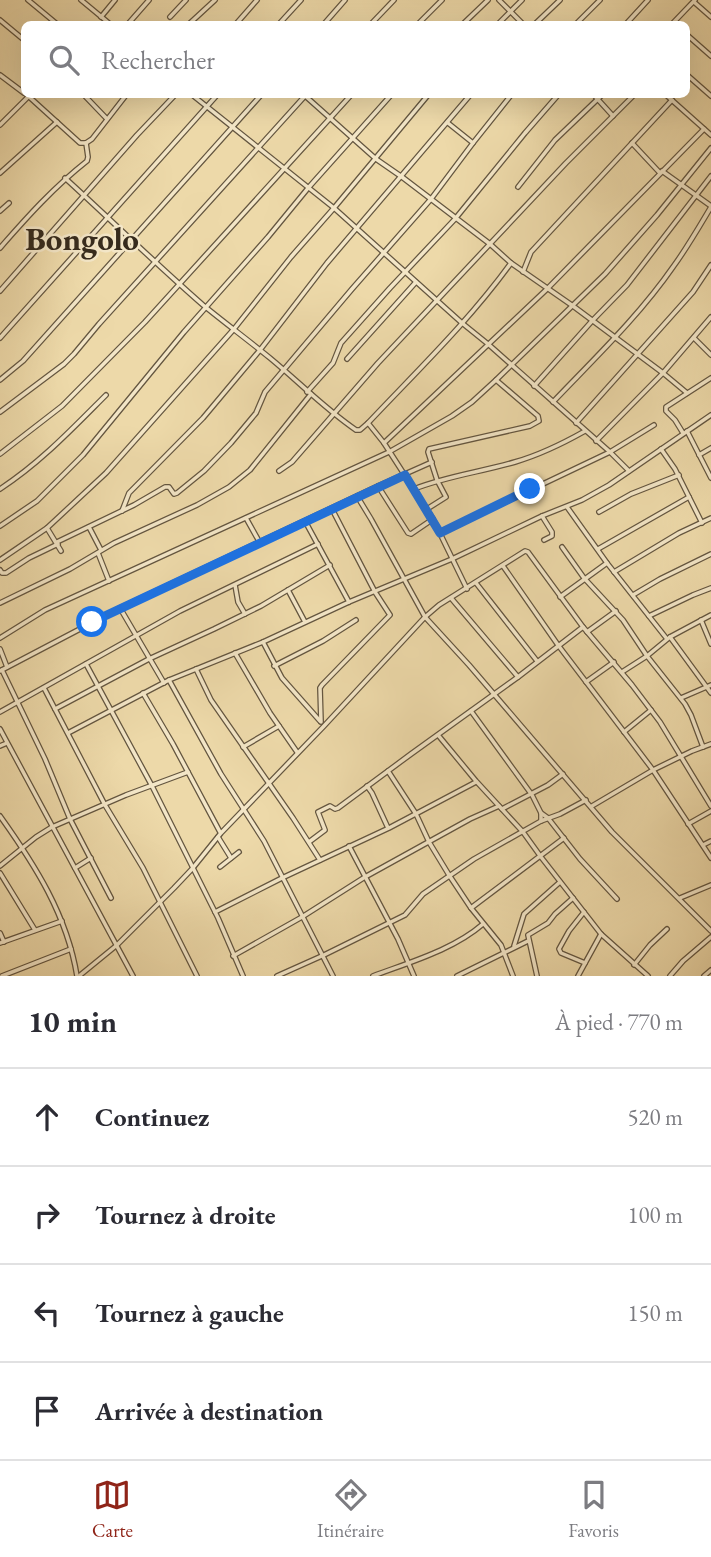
<!DOCTYPE html>
<html lang="fr">
<head>
<meta charset="utf-8">
<style>
  :root { --surface:#fff; --page:#f2f2f3; --text:#2b2b33; --muted:#7c7c81; --line:#e1e1e2; --accent:#8f2418 }
  body { margin:0; font-family:"EB Garamond",serif; background:var(--page); color:var(--text) }
  .stop { position:absolute; width:21px; height:21px; margin:-16px; border:5px solid #1a73e8; border-radius:50%; background:#fff }
  .stop.end { background:#1a73e8; border-color:#fff; box-shadow:0 2px 7px #0008 }
  .list { margin:0; padding:0; list-style:none }
  h2 { display:flex; justify-content:space-between; align-items:center; height:91px; margin:0; padding:0 28px; font-size:30px }
  h2 small { font-size:23px; font-weight:400; color:var(--muted) }
  .list li { display:grid; grid-template-columns:46px 1fr auto; gap:21px; align-items:center; box-sizing:border-box; height:98px; padding:0 28px; border-top:2px solid var(--line) }
  .list b { display:block; font-size:26px; white-space:nowrap }
  .list em { font-size:23px; font-style:normal; color:var(--muted) }
  .icon { flex:none; width:38px; height:38px; fill:none; stroke:currentColor; stroke-width:2; stroke-linecap:round; stroke-linejoin:round }
  .map { position:relative; flex:none; width:711px; height:976px; overflow:hidden }
  .search { position:absolute; background:var(--surface); box-shadow:0 7px 28px #0002; left:21px; right:21px; top:21px; height:77px; display:flex; align-items:center; gap:18px; box-sizing:border-box; padding:0 24px; border-radius:10px; color:var(--muted); font-size:26px }
  .sheet { height:483px; background:var(--surface) }
  nav { display:flex; justify-content:space-around; align-items:center; box-sizing:border-box; height:98px; border-top:2px solid var(--line); background:var(--surface); font-size:19px; color:var(--muted) }
  nav a { display:grid; justify-items:center; gap:4px }
  nav .on { color:var(--accent) }
  .map>svg:first-child { display:block }
  .lines { fill:none; stroke-linecap:round; stroke-linejoin:round }
  .minor-casing { stroke:#645640; stroke-width:6 }
  .minor { stroke:#f3e6c7; stroke-width:3.5 }
  .route { stroke:#1a73e8; stroke-width:9 }
  .labels { text-anchor:middle; stroke-width:5; stroke-linejoin:round; paint-order:stroke }
  .district-label { font-size:33px; font-weight:bold; fill:#362b1d; stroke:#f3e6c7 }
</style>
</head>
<body>
<div class="map">
<svg width="711" height="976" viewBox="0 0 711 976">
  <rect width="100%" height="100%" fill="#edd9a9"/>
  <filter id="stains"><feTurbulence type="fractalNoise" baseFrequency=".00286" numOctaves="4"/><feColorMatrix values="0 0 0 0 .2 0 0 0 0 .09 0 0 0 0 .02 0 0 0 .5 -.17"/></filter>
  <radialGradient id="worn" r=".72"><stop offset=".6" stop-color="#630" stop-opacity="0"/><stop offset="1" stop-color="#630" stop-opacity=".3"/></radialGradient>
  <g class="lines">
    <defs>
      <g id="minor">
        <path d="M28,0L57,24"/>
        <path d="M81,0L110,24"/>
        <path d="M499,0L523,24"/>
        <path d="M694,2L711,17"/>
        <path d="M101,17L115,0"/>
        <path d="M170,17L186,0"/>
        <path d="M0,20L24,40"/>
        <path d="M128,24L149,0"/>
        <path d="M189,24L215,0"/>
        <path d="M236,24L257,0"/>
        <path d="M279,24L301,0"/>
        <path d="M324,24L345,0"/>
        <path d="M371,24L394,0"/>
        <path d="M418,24L442,0"/>
        <path d="M463,24L488,0"/>
        <path d="M498,24L522,0"/>
        <path d="M535,24L560,0"/>
        <path d="M576,24L600,0"/>
        <path d="M626,24L648,0"/>
        <path d="M672,24L695,0"/>
        <path d="M686,34L711,56"/>
        <path d="M686,74L711,96"/>
        <path d="M0,75L24,93"/>
        <path d="M26,94L80,143H86"/>
        <path d="M83,94L107,119"/>
        <path d="M191,94L334,208L462,323L488,344L610,452L629,471"/>
        <path d="M303,94L376,159L402,177L490,244L511,263L573,306L663,373L687,393"/>
        <path d="M593,94L613,116"/>
        <path d="M665,94L711,135"/>
        <path d="M448,123L473,143"/>
        <path d="M0,125L28,97"/>
        <path d="M86,143L92,139L127,94"/>
        <path d="M632,143L660,173"/>
        <path d="M662,171L711,206"/>
        <path d="M0,173L57,122"/>
        <path d="M65,178C111,220 156,264 203,305C225,323 248,340 270,358C299,382 325,409 356,430H360L368,423C417,371 469,321 511,263"/>
        <path d="M518,187L555,140L603,94"/>
        <path d="M0,211L9,203"/>
        <path d="M0,248C27,217 54,187 87,161L88,157L86,143"/>
        <path d="M523,272L531,252L672,100"/>
        <path d="M0,291L137,135L176,94"/>
        <path d="M0,338L218,94"/>
        <path d="M694,338L711,355"/>
        <path d="M347,359L416,282"/>
        <path d="M0,380L23,361L262,94"/>
        <path d="M534,386L592,321L627,285L711,176"/>
        <path d="M307,392L333,363L341,343L390,288L455,219L525,133L559,94"/>
        <path d="M553,402C594,359 639,316 673,267C687,248 699,227 711,207"/>
        <path d="M0,412L64,364L74,354L99,324L304,97"/>
        <path d="M368,423L384,443L433,519L467,589"/>
        <path d="M576,423L693,292L711,265"/>
        <path d="M687,431L711,478"/>
        <path d="M683,433L675,420L666,411V407L711,378"/>
        <path d="M596,441L663,373L711,317"/>
        <path d="M384,443L547,289L704,129"/>
        <path d="M661,449L675,469L702,523"/>
        <path d="M0,454L62,406L145,322L352,94"/>
        <path d="M699,455L711,448"/>
        <path d="M279,471L292,462L378,363L566,163L635,94"/>
        <path d="M378,486L408,533L411,534L433,519"/>
        <path d="M0,489C40,463 72,429 106,395"/>
        <path d="M414,489C447,476 481,472 515,462C539,455 562,444 585,431"/>
        <path d="M357,496L371,519L425,617L469,665L612,832L711,931"/>
        <path d="M567,507L607,563L667,639"/>
        <path d="M427,509L446,497L437,480L428,452L429,449L530,426L539,421L538,416L496,380"/>
        <path d="M122,511L129,493L203,418L260,350L327,263L471,94"/>
        <path d="M599,512L631,494L679,475"/>
        <path d="M542,516L552,532V536L544,540"/>
        <path d="M246,518L260,543"/>
        <path d="M305,521L349,602"/>
        <path d="M0,526L37,501L83,455L184,332L268,237L309,187L392,94"/>
        <path d="M89,527L101,550"/>
        <path d="M47,528L61,551"/>
        <path d="M440,533L610,452L654,425"/>
        <path d="M57,542L134,505L165,487H169L174,494L177,493L204,471L231,443L256,413L265,392L352,289L431,199L473,143L512,94"/>
        <path d="M562,547L584,578L623,620L647,656L685,704L691,715L703,747"/>
        <path d="M598,549L689,497"/>
        <path d="M98,553L109,581"/>
        <path d="M0,560L47,528L106,473L234,329L291,257L334,208L429,94"/>
        <path d="M503,566L558,645L653,770L711,858"/>
        <path d="M0,570L2,573H6L29,558L58,544"/>
        <path d="M614,572L679,533L711,518"/>
        <path d="M476,583L537,661"/>
        <path d="M235,585L238,602L245,614"/>
        <path d="M288,590L305,622"/>
        <path d="M633,595L660,579L711,554"/>
        <path d="M560,597L607,563"/>
        <path d="M451,598L518,677L583,627"/>
        <path d="M0,603L70,569L114,543L197,505L229,487L250,470L311,394"/>
        <path d="M120,608L164,683"/>
        <path d="M649,616L693,595L711,588"/>
        <path d="M701,620L711,644"/>
        <path d="M587,632L616,611"/>
        <path d="M670,637L711,693"/>
        <path d="M0,638L45,610L389,452L452,416L472,402L496,380L605,274L657,215L711,148"/>
        <path d="M263,642L282,678L320,721"/>
        <path d="M0,649L7,667"/>
        <path d="M235,653L270,713L297,752"/>
        <path d="M86,664L152,786L218,918L243,976"/>
        <path d="M274,666L323,641L356,620"/>
        <path d="M196,669L211,700L293,818L320,860"/>
        <path d="M2,670L45,759L70,819L111,898"/>
        <path d="M0,671L120,608L378,486L432,462"/>
        <path d="M622,672L647,656L670,637L711,615"/>
        <path d="M169,680L221,774L264,841L333,976"/>
        <path d="M586,682L614,662"/>
        <path d="M44,688L105,805L143,868L197,976"/>
        <path d="M143,693L173,744L220,832"/>
        <path d="M681,698L711,685"/>
        <path d="M55,709L149,659L214,629L261,606L330,565"/>
        <path d="M471,711L532,795L541,813V821"/>
        <path d="M0,712L180,611L318,544"/>
        <path d="M321,722L320,688L322,685L390,615L375,592L332,509"/>
        <path d="M0,729L133,976"/>
        <path d="M624,732L651,710"/>
        <path d="M68,733L169,680L263,642L349,602L452,559L542,516L582,500L609,485L711,415"/>
        <path d="M438,735L476,781L523,832L541,857L601,934L648,976"/>
        <path d="M0,746L7,743"/>
        <path d="M243,747L279,726"/>
        <path d="M388,771L416,814L429,842L449,875L471,908L501,945L513,976"/>
        <path d="M367,786L372,793L388,828"/>
        <path d="M592,806L653,770L692,751L711,744"/>
        <path d="M502,809L548,785L563,774"/>
        <path d="M541,813L548,818L580,859L617,899"/>
        <path d="M0,816C35,865 67,915 77,976"/>
        <path d="M688,824L711,811"/>
        <path d="M218,837L231,858"/>
        <path d="M309,842L325,830L318,812L330,806L335,809L338,808L411,754L518,677"/>
        <path d="M703,845L711,841"/>
        <path d="M349,846L398,939L414,976"/>
        <path d="M0,866L36,837L52,827L126,795L188,772"/>
        <path d="M220,867L239,852"/>
        <path d="M75,868L91,858"/>
        <path d="M0,873L35,930"/>
        <path d="M680,898L711,885"/>
        <path d="M471,908L564,838"/>
        <path d="M215,912L282,878L389,828L476,782"/>
        <path d="M584,912L569,931L559,949L561,953L585,963"/>
        <path d="M0,933L4,942"/>
        <path d="M0,943L62,921"/>
        <path d="M514,946L524,914L560,882"/>
        <path d="M233,956L302,917L365,877L470,819L499,806"/>
        <path d="M634,965L650,945L667,929"/>
        <path d="M2,976L71,949"/>
        <path d="M79,976L117,945L174,888L192,869L221,833L324,726L425,617L439,605L525,551L528,552L583,627L632,685L660,722L711,806"/>
        <path d="M277,976L324,955L405,915L423,894L474,859L541,821L560,814L586,800"/>
        <path d="M373,976C410,962 453,950 483,924"/>
        <path d="M457,976L528,941"/>
        <path d="M537,976L528,935L548,923L555,914L573,898"/>
        <path d="M578,976L601,934"/>
        <path d="M670,976L683,961L711,937"/>
        <path d="M704,976L711,970"/>
      </g>
    </defs>
    <!-- minor casing -->
    <use href="#minor" class="minor-casing"/>
    <!-- minor -->
    <use href="#minor" class="minor"/>
  </g>
  <g class="lines">
    <!-- route -->
    <path class="route" d="M92,622L405,475L440,533L530,489"/>
  </g>
  <g class="labels">
    <!-- district labels -->
    <g class="district-label">
      <text x="82" y="250">Bongolo</text>
    </g>
  </g>
  <rect width="100%" height="100%" filter="url(#stains)"/>
  <rect width="100%" height="100%" fill="url(#worn)"/>
</svg>
<div class="stop" style="left:92px;top:622px"></div>
<div class="stop end" style="left:530px;top:489px"></div>
<div class="search"><svg class="icon" aria-label="search" viewBox="0 0 24 24"><circle cx="10" cy="10" r="6"/><path d="M15 15l6 6"/></svg>Rechercher</div>
</div>
<section class="sheet">
<h2>10 min<small>À pied · 770 m</small></h2>
<ul class="list">
<li><svg class="icon" aria-label="ahead" viewBox="0 0 24 24"><path d="M12 20V5M6 11l6-6 6 6"/></svg><div><b>Continuez</b></div><em>520 m</em></li>
<li><svg class="icon" aria-label="right" viewBox="0 0 24 24"><path d="M7 20v-9h11M14 6l5 5-5 5"/></svg><div><b>Tournez à droite</b></div><em>100 m</em></li>
<li><svg class="icon" aria-label="left" viewBox="0 0 24 24"><path d="M17 20v-9H6M10 6l-5 5 5 5"/></svg><div><b>Tournez à gauche</b></div><em>150 m</em></li>
<li><svg class="icon" aria-label="arrive" viewBox="0 0 24 24"><path d="M6 21V4h12l-3 4 3 4H6"/></svg><div><b>Arrivée à destination</b></div></li>
</ul>
</section>
<nav>
<a class="on"><svg class="icon" aria-label="map" viewBox="0 0 24 24"><path d="M3 6l6-2 6 2 6-2v14l-6 2-6-2-6 2zM9 4v14M15 6v14"/></svg>Carte</a>
<a><svg class="icon" aria-label="directions" viewBox="0 0 24 24"><path d="M12 3l9 9-9 9-9-9zM9 14v-3h6M13 9l2 2-2 2"/></svg>Itinéraire</a>
<a><svg class="icon" aria-label="saved" viewBox="0 0 24 24"><path d="M7 4h10v16l-5-4-5 4z"/></svg>Favoris</a>
</nav>
</body>
</html>
